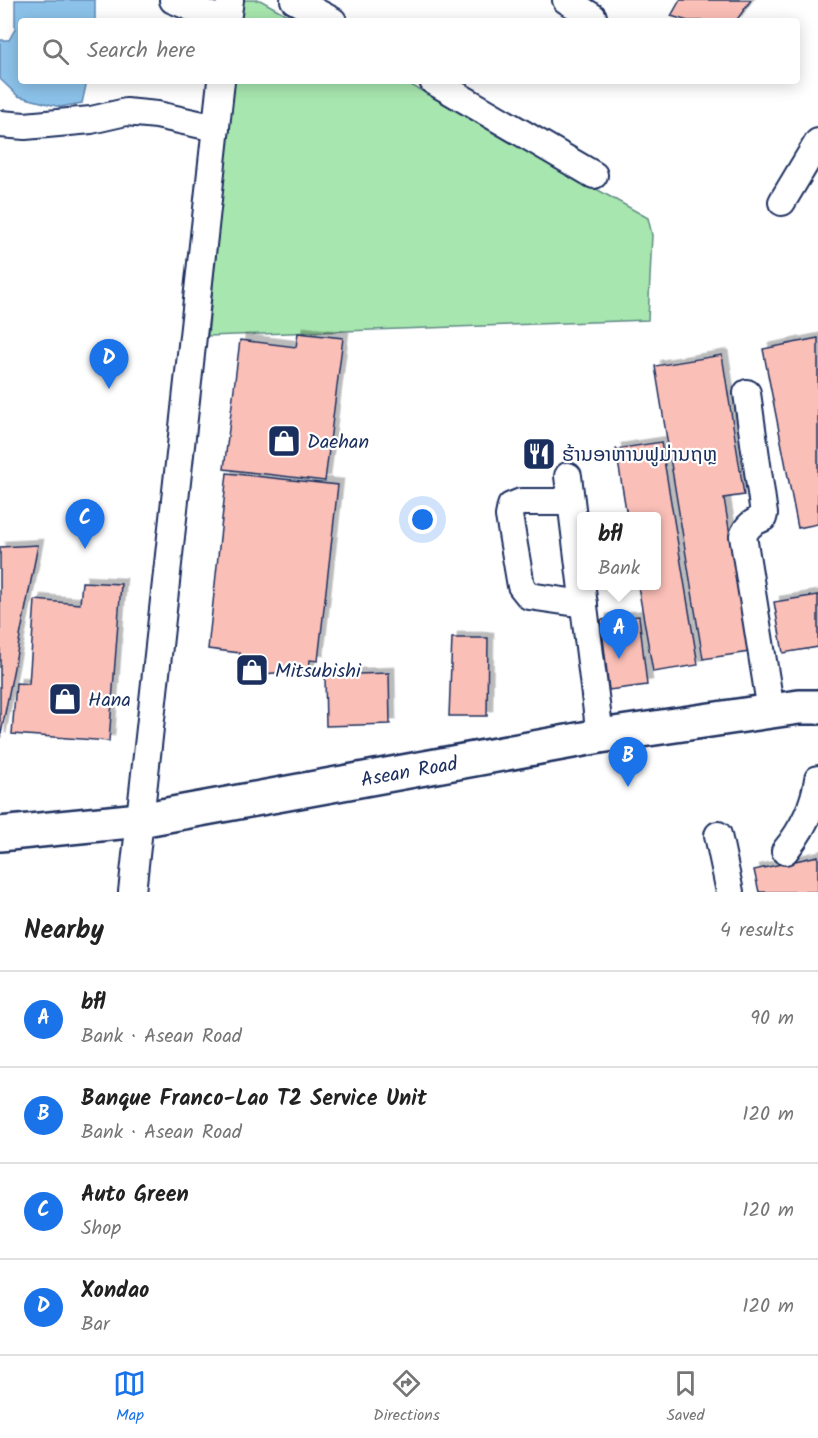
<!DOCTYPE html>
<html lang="en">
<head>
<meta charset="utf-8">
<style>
  :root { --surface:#fff; --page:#f6f6f6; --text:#222; --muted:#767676; --line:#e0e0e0; --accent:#1a73e8 }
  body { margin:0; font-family:Kalam,"Noto Sans Lao",sans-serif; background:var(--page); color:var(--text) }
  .you { position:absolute; left:423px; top:520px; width:21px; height:21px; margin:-15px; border:4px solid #fff; border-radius:50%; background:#1a73e8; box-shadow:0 0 0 9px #1a73e833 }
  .badge { display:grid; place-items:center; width:39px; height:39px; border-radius:50%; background:var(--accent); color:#fff; font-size:20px; font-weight:700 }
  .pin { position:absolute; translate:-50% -50px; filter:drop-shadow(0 2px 3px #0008) }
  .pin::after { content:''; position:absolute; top:32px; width:21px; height:18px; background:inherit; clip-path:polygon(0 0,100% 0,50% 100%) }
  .popup { position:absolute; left:577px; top:512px; width:84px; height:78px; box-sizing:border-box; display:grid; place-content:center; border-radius:6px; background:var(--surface); filter:drop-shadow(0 2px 4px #0005); font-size:20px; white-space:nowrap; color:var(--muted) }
  .popup b { font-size:22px; color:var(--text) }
  .popup::after { content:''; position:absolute; left:50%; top:100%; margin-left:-12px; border:12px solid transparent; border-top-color:var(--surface) }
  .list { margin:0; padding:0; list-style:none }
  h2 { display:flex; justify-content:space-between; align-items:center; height:78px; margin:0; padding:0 24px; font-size:26px }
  h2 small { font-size:20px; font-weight:400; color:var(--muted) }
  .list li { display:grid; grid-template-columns:39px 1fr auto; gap:18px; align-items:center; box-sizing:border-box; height:96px; padding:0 24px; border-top:2px solid var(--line) }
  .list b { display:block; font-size:22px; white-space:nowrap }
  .list p { margin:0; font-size:20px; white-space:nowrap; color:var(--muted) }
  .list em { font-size:20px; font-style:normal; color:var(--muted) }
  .icon { flex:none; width:33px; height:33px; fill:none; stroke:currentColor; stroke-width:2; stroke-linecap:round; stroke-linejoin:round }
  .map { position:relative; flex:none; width:818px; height:892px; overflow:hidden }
  .search { position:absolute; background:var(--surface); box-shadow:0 3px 15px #0003; left:18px; right:18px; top:18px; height:66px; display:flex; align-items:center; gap:15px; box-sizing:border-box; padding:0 21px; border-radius:6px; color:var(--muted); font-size:22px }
  .sheet { height:462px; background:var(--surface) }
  nav { display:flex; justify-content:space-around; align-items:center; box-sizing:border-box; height:84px; border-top:2px solid var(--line); background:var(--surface); font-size:16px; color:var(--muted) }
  nav a { display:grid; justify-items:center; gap:3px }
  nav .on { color:var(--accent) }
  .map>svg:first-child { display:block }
  .green { fill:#a7e6ae; stroke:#618a86; stroke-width:1.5 }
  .water { fill:#8cc2e9; stroke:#5f87b1; stroke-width:1.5 }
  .building { fill:#fabfb7; stroke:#1b2f5e; stroke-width:1.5; filter:url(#shadow) }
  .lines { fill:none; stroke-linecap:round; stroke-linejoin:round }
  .minor-casing { stroke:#1b2f5e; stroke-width:30 }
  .major-casing { stroke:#1b2f5e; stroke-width:38 }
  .minor { stroke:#fff; stroke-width:26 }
  .major { stroke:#fff; stroke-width:33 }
  .labels { text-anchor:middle; stroke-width:4.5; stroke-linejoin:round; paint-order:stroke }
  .poi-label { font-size:20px; fill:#1b2f5e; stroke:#fff; text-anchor:start }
  .street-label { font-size:20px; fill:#1b2f5e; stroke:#fff }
</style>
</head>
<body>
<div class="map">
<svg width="818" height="892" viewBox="0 0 818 892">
  <defs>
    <filter id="shadow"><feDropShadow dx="5.5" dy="-5.5" stdDeviation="0" flood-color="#0004"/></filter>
  </defs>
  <rect width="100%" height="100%" fill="#fff"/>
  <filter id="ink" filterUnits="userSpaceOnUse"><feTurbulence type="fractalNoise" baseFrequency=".0167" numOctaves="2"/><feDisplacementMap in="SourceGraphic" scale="12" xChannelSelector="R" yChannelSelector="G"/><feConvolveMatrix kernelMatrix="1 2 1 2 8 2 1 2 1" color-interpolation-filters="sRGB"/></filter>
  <g filter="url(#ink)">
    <!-- green -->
    <g class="green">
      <path d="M241,0H260L298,21H239Z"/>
      <path d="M233,81H404L648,218L652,235L648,320L208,336Z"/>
    </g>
    <!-- water -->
    <path class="water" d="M15,0H95V21H21V81H87L82,103L60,107L18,96L0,79V40H9L15,29Z"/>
    <!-- building -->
    <g class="building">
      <path d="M680,0H751L736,21H688L671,16Z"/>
      <path d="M298,333L343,338L325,481L224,469L240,340L296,347Z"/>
      <path d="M818,338V524L798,528L763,349Z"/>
      <path d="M722,355L744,495L724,498L749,652L703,659L655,366Z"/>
      <path d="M661,442L698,665L653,672L638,586H656V516H627L616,449Z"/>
      <path d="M227,473L338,485L318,661L310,660L309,670L239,676L240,653L208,649Z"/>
      <path d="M38,545L0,739V547Z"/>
      <path d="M82,582L121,584L109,741L12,734L16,683L29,684L35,600L80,604Z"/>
      <path d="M818,595V647L783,653L774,602Z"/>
      <path d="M639,616L647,685L609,690L601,620Z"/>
      <path d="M452,638H488L487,716H449Z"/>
      <path d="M389,673L390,724L326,726L325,675Z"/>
      <path d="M818,856V892H759L754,870Z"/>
    </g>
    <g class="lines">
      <defs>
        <g id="minor">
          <path d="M173,0L224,21"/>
          <path d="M294,0L333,21"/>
          <path d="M566,0L593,17"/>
          <path d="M227,21L230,0"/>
          <path d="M433,81L594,175"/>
          <path d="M0,124L25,126L91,120L126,112L157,115L216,128"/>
          <path d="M782,202L818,142"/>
          <path d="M747,393L764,514L763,518C753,522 747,526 743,536L771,711"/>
          <path d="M568,476L600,736"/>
          <path d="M571,502H521L511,506L509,516L521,586L529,596L584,604"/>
          <path d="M718,835L730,892"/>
          <path d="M785,851C803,829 814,807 818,779"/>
          <path d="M132,892L221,81"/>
        </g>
        <path id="major" d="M0,834L140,820L600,736L799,707H818"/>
      </defs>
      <!-- minor casing -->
      <use href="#minor" class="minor-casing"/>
      <!-- major casing -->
      <use href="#major" class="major-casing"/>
      <!-- minor -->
      <use href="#minor" class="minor"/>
      <!-- major -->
      <use href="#major" class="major"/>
    </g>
  </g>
  <!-- icons -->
  <defs>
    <symbol id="shop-square" viewBox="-11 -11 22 22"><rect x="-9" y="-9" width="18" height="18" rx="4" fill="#1b2f5e" stroke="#fff"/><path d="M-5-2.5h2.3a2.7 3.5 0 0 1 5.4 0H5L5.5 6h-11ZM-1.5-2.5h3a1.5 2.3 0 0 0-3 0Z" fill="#fff"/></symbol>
    <symbol id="restaurant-square" viewBox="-11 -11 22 22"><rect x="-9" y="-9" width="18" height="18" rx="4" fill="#1b2f5e" stroke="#fff"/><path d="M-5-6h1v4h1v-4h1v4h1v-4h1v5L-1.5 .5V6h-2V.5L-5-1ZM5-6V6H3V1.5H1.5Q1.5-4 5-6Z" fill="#fff"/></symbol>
  </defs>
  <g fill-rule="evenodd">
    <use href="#shop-square" x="265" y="422" width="38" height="38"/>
    <use href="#restaurant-square" x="520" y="435" width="38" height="38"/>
    <use href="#shop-square" x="233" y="651" width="38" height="38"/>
    <use href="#shop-square" x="46" y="680" width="38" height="38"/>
  </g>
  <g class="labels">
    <!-- poi labels -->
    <g class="poi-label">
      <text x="307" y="448">Daehan</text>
      <text x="562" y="461">ຮ້ານອາຫານຟູມ່ານຖຫຼ</text>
      <text x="275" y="677">Mitsubishi</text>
      <text x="88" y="706">Hana</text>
    </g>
    <!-- street labels -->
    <g class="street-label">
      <text transform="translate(409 771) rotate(-10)" y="7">Asean Road</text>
    </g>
  </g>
</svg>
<div class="you"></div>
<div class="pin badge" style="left:619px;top:659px">A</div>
<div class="popup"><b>bfl</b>Bank</div>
<div class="pin badge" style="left:628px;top:787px">B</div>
<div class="pin badge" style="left:85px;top:549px">C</div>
<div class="pin badge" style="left:109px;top:389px">D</div>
<div class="search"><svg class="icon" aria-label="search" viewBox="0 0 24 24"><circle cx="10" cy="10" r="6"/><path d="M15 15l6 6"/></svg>Search here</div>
</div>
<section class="sheet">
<h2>Nearby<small>4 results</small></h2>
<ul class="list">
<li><span class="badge">A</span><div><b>bfl</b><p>Bank · Asean Road</p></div><em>90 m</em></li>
<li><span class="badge">B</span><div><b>Banque Franco-Lao T2 Service Unit</b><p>Bank · Asean Road</p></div><em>120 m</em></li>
<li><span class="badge">C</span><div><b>Auto Green</b><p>Shop</p></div><em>120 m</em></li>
<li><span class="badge">D</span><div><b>Xondao</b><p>Bar</p></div><em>120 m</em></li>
</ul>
</section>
<nav>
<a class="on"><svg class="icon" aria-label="map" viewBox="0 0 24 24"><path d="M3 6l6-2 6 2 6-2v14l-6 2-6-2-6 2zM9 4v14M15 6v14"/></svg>Map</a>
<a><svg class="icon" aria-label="directions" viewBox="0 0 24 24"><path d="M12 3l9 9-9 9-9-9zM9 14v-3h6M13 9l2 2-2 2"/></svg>Directions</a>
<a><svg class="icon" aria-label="saved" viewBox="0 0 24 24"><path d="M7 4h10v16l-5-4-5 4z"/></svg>Saved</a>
</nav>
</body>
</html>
